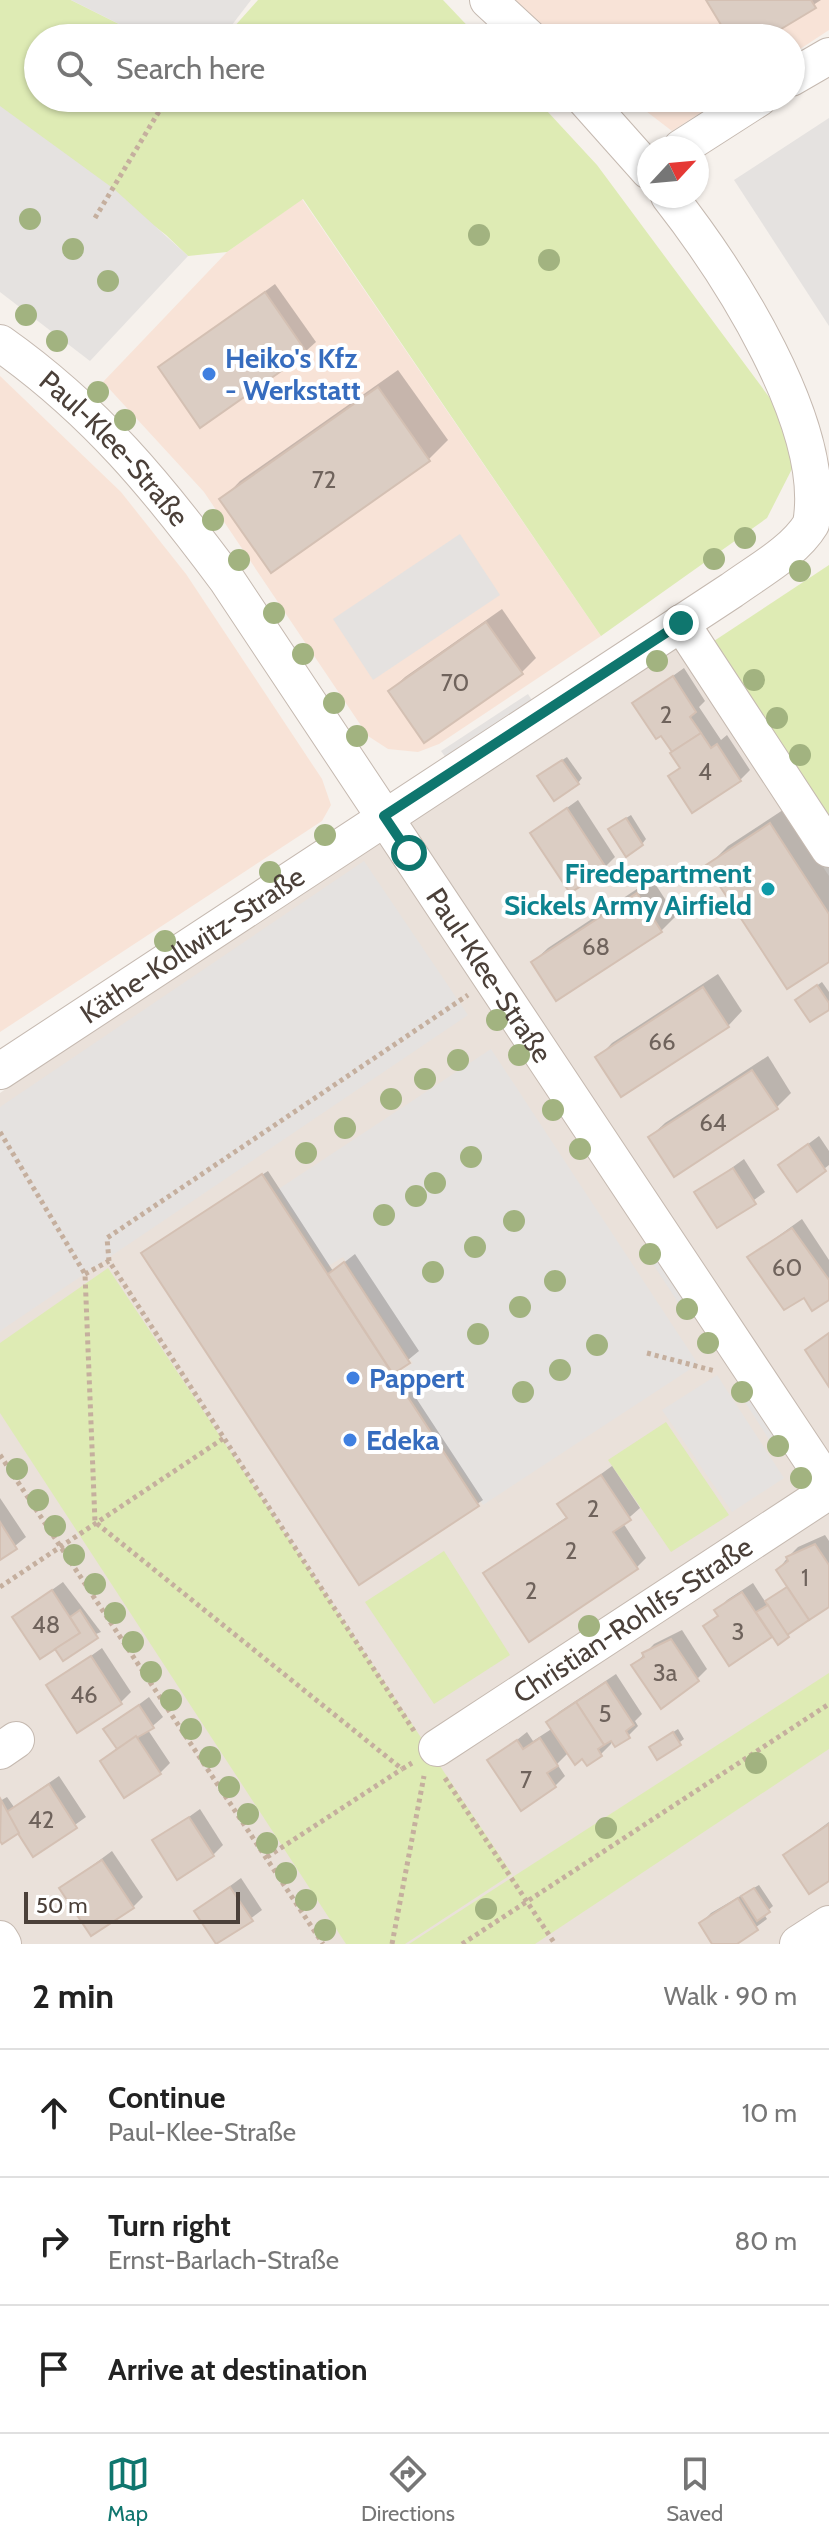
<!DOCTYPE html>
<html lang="en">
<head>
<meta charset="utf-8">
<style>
  :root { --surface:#fff; --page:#f2f2f2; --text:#222; --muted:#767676; --line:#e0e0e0; --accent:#0f766e }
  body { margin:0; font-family:Cabin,sans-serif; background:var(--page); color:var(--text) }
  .compass { position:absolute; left:637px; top:136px; width:72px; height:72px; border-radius:50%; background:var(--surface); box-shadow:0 2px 6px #0004; rotate:64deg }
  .scale { position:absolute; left:24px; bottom:20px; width:216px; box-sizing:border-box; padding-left:8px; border:4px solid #4b4039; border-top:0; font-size:22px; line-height:28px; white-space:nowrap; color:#4b4039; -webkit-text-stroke:6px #fff; paint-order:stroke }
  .stop { position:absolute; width:24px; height:24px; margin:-18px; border:6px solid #0f766e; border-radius:50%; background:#fff }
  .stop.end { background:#0f766e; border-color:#fff; box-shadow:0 2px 8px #0008 }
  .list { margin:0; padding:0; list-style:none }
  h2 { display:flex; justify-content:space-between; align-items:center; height:104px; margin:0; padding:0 32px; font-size:34px }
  h2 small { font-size:26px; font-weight:400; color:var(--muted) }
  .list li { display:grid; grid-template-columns:52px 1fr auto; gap:24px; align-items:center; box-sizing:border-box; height:128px; padding:0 32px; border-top:2px solid var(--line) }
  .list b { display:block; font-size:30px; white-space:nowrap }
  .list p { margin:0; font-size:26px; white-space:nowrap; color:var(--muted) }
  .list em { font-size:26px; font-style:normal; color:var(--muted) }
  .icon { flex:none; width:44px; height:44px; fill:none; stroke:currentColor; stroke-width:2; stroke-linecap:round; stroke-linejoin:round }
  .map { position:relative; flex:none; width:829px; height:1944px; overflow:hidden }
  .search { position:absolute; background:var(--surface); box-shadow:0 2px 6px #0004; left:24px; right:24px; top:24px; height:88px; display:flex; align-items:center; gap:20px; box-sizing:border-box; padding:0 28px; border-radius:44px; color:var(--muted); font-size:30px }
  .sheet { height:488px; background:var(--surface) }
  nav { display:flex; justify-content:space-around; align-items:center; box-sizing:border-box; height:112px; border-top:2px solid var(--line); background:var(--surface); font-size:22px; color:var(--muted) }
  nav a { display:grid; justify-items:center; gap:4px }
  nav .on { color:var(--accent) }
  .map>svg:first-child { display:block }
  .residential { fill:#eae1da }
  .commercial { fill:#f8e3d7 }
  .green { fill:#deebb4 }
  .parking { fill:#e5e2e0 }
  .shadow { fill:#0003 }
  .building { fill:#dbcdc3; stroke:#d4c0b3; stroke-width:2 }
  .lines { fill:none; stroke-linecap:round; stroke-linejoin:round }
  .minor-casing { stroke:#c5b9b0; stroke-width:38 }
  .path { stroke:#c5af9e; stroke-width:5; stroke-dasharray:4 4; stroke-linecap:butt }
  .minor { stroke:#fff; stroke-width:36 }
  .tree { fill:#a2b380 }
  .route { stroke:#0f766e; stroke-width:10 }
  .shop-dot { fill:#3f7fe0; stroke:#fff; stroke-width:3 }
  .culture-dot { fill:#0f9aa8; stroke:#fff; stroke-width:3 }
  .labels { text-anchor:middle; stroke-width:8; stroke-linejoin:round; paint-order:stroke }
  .number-label { font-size:24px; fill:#6f635c }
  .shop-label { font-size:28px; font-weight:bold; fill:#366cbe; stroke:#fff; text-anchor:start }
  .street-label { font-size:28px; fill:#4b4039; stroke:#fff }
  .culture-label { font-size:28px; font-weight:bold; fill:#0d838f; stroke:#fff; text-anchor:end }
</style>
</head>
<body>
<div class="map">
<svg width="829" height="1944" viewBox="0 0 829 1944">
  <rect width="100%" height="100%" fill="#f6f1ec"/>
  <!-- residential -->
  <path class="residential" d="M676,642L829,876V1944H0V1093L282,899Z"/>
  <!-- commercial -->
  <g class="commercial">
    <path d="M512,0H829V30L791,55V38H555Z"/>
    <path d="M629,98H724L672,131Z"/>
    <path d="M302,199L601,636L439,744L418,752L388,749L368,736L204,492L103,382L227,252Z"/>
    <path d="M0,376L121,492L186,574L322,779L331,805L322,821L0,1032Z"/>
  </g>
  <!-- green -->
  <g class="green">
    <path d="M0,0H71L147,38H38V98H535L597,165L781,413L795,463L767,518L601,636L303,199L227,252L188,256L166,235L0,107Z"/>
    <path d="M258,0H443L479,38H224Z"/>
    <path d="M829,565V817L714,641Z"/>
    <path d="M108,1268L512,1874L405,1944H346L0,1413V1343Z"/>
    <path d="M666,1422L729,1515L671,1552L608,1460Z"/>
    <path d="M444,1551L510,1655L434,1704L365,1602Z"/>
    <path d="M829,1673V1749L535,1944H409Z"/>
  </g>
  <!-- parking -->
  <g class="parking">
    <path d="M71,0H251L222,38H147Z"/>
    <path d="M0,106L114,189L188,256L90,361L0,292Z"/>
    <path d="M829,118V326L734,180Z"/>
    <path d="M460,534L500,595L373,680L333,619Z"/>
    <path d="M528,694L533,702L446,758L441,751Z"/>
    <path d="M364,861L468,1015L0,1331V1107Z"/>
    <path d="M491,1049L698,1364L483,1505L397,1375L413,1363L343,1257L327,1267L277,1190Z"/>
    <path d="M660,1255L690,1301L681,1307L651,1261Z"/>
    <path d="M717,1375L784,1478L732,1512L662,1410Z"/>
    <path d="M751,1393L781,1438L772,1444L743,1399Z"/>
  </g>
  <!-- shadow -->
  <g class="shadow">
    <path d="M708,0H821L762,38H731Z"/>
    <path d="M275,284L316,342L306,351L161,367Z"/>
    <path d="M398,370L448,440L429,459L271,570L222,500L240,481Z"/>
    <path d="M502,609L536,658L521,673L390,691L405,677Z"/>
    <path d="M684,668L705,701L699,707L721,740L727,735L750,770L740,780L671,776L681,766L674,750L635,703Z"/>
    <path d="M567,757L582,778L578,783L544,772Z"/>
    <path d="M578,800L615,857L605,867L532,833Z"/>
    <path d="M789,806L829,866V960L709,865L728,846Z"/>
    <path d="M631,815L646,839L642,844L615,825Z"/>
    <path d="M652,879L676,916L661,931L533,962L548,948Z"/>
    <path d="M718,974L742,1011L728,1026L598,1058L612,1043Z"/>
    <path d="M822,982L829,992V1008L802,996Z"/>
    <path d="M768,1056L791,1093L777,1107L650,1137L665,1123Z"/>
    <path d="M819,1136L829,1151V1165L798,1189L780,1165Z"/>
    <path d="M744,1159L765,1192L718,1226L697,1193Z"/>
    <path d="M268,1171L333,1271L355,1254L419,1351L397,1369L483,1500L359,1582L148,1249Z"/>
    <path d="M802,1219L829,1260V1298L805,1295L749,1257Z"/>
    <path d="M612,1466L640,1508L623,1523L646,1558L636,1568L486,1573L568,1516L560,1504Z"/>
    <path d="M0,1498L26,1537L0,1558Z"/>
    <path d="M825,1535L829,1541V1604L787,1635L706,1626L719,1614L717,1610L727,1600L753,1583L766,1603L788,1585L778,1570L788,1557L798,1547Z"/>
    <path d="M63,1582L101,1632L58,1649L14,1617Z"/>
    <path d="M682,1630L707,1669L697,1679L634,1665L654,1644Z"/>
    <path d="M102,1648L131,1692L121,1702L49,1686Z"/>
    <path d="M616,1674L642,1714L635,1721L638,1726L628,1736L611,1738V1744L601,1754L583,1756L569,1752L557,1764L565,1776L555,1786L490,1761L527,1732L533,1741L553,1728L549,1722L559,1712Z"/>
    <path d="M149,1697L163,1717L148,1730L170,1763L160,1773L102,1761L118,1747L106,1729Z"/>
    <path d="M678,1729L684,1739L658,1758L656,1743Z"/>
    <path d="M59,1776L86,1817L34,1854L19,1831L3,1841L0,1801L7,1797L14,1807Z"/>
    <path d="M200,1809L223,1845L213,1855L155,1841Z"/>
    <path d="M829,1822V1878L785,1855Z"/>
    <path d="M112,1851L143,1897L133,1907L62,1888Z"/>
    <path d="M241,1878L262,1910L218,1943L196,1911Z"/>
    <path d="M759,1885L773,1906L764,1914L767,1919L733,1944H714L701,1923L711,1913Z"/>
  </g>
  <!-- building -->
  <g class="building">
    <path d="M706,0H811L816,8L766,38H729Z"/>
    <path d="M265,292L307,353L200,428L158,367Z"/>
    <path d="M378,387L430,461L271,573L219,499Z"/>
    <path d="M486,622L523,674L424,743L388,691Z"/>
    <path d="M673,676L696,712L690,717L701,733L672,752L661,736L656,739L632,703Z"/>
    <path d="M701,733L711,748L717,744L741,781L692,813L668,776L680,768L670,753Z"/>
    <path d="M562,760L579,784L554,801L537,776Z"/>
    <path d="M567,808L607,869L570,893L530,833Z"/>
    <path d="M626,818L643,845L626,857L608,829Z"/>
    <path d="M770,823L829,914V962L787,989L706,865Z"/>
    <path d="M637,893L662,932L556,1001L531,962Z"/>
    <path d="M817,985L829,1003V1010L810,1022L795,1000Z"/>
    <path d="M703,987L729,1027L621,1097L595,1057Z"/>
    <path d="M752,1070L778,1109L674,1177L648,1137Z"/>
    <path d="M808,1144L826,1171L797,1192L778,1165Z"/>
    <path d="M733,1168L756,1204L717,1228L694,1192Z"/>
    <path d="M262,1174L479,1506L359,1585L141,1253Z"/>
    <path d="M792,1228L829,1280V1300L812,1311L804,1298L784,1310L747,1257Z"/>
    <path d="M344,1262L410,1363L393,1374L328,1274Z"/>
    <path d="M829,1333V1387L805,1350Z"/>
    <path d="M601,1475L631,1520L613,1532L638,1569L529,1642L483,1573L567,1518L557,1504Z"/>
    <path d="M0,1522L17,1549L0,1560Z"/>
    <path d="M815,1544L829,1565V1607L809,1620L776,1570L788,1561L786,1557Z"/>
    <path d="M787,1587L809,1620L787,1635L765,1601Z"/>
    <path d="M52,1590L80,1633L40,1659L12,1617Z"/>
    <path d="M742,1592L772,1637L729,1666L703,1626L718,1616L714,1610Z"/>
    <path d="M768,1605L789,1637L778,1645L756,1612Z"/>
    <path d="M80,1610L98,1638L63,1661L55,1649L80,1633L70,1617Z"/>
    <path d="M671,1639L699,1681L661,1709L631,1665L644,1657L642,1653Z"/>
    <path d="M91,1656L122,1704L77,1733L46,1685Z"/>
    <path d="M606,1682L634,1725L626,1731L630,1738L615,1747L611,1741L604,1745L576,1702Z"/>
    <path d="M576,1702L604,1745L598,1749L602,1756L587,1766L582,1759L575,1765L546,1722Z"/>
    <path d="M139,1705L154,1728L117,1749L103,1729Z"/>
    <path d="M673,1732L681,1745L657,1760L649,1747Z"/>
    <path d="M136,1736L161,1774L124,1798L100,1761Z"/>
    <path d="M540,1738L558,1766L547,1773L556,1787L521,1811L487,1760L517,1740L523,1749Z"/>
    <path d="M49,1784L77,1828L33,1857L5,1813Z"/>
    <path d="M1,1800L19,1833L2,1844L0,1841Z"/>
    <path d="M189,1817L214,1856L177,1880L152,1840Z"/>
    <path d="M829,1824V1881L809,1894L783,1855Z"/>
    <path d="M102,1860L134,1908L91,1936L59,1888Z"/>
    <path d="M230,1887L253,1921L216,1944L194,1911Z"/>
    <path d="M754,1888L770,1912L757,1921L741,1896Z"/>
    <path d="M738,1898L758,1930L737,1944H712L699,1923Z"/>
  </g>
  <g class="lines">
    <defs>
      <g id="minor">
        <path d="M488,0L529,38"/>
        <path d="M791,78L829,56"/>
        <path d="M584,98L649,171"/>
        <path d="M681,148L759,98"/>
        <path id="s1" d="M0,343C95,410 158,487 227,580L829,1486"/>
        <path d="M681,623L829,849"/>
        <path id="s2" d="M0,1071L732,590C758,571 794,552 811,524C829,425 727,270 669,196"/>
        <path id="s3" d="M437,1748L829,1491"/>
        <path d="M0,1751L16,1740"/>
        <path d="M0,1939L3,1944"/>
        <path d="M798,1944L829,1924"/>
      </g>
    </defs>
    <!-- minor casing -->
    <use href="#minor" class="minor-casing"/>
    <!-- path -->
    <g class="path">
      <path d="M95,218L167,98"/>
      <path d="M0,1132L85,1274L95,1522L402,1769L412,1763"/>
      <path d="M85,1274L109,1261"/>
      <path d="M647,1353L715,1371"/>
      <path d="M0,1455L323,1944"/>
      <path d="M0,1587L224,1438"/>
      <path d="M414,1731L109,1261L107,1238L468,995"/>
      <path d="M445,1778L555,1944"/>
      <path d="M267,1857L402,1769"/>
      <path d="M392,1944L424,1776"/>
      <path d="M462,1944L829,1704"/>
    </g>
    <!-- minor -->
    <use href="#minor" class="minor"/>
  </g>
  <!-- trees -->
  <g class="tree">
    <circle cx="30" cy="219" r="11"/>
    <circle cx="479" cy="235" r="11"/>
    <circle cx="73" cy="249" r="11"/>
    <circle cx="549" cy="260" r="11"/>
    <circle cx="108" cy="281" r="11"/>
    <circle cx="26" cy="315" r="11"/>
    <circle cx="57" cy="341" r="11"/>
    <circle cx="98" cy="392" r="11"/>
    <circle cx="125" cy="420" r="11"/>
    <circle cx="213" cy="520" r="11"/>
    <circle cx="745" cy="538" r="11"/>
    <circle cx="714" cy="559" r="11"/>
    <circle cx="239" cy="560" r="11"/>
    <circle cx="800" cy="571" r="11"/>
    <circle cx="274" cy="613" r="11"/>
    <circle cx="303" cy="654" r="11"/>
    <circle cx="657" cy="661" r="11"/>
    <circle cx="754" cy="680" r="11"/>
    <circle cx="334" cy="703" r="11"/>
    <circle cx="777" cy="718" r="11"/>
    <circle cx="357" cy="736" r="11"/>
    <circle cx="800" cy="755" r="11"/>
    <circle cx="325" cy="835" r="11"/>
    <circle cx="270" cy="872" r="11"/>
    <circle cx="165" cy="941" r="11"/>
    <circle cx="497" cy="1020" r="11"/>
    <circle cx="519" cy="1055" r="11"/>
    <circle cx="458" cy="1060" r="11"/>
    <circle cx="425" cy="1079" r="11"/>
    <circle cx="391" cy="1099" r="11"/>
    <circle cx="553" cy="1110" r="11"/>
    <circle cx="345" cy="1128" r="11"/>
    <circle cx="580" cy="1149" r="11"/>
    <circle cx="306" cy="1153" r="11"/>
    <circle cx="471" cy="1157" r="11"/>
    <circle cx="435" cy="1183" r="11"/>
    <circle cx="416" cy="1196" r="11"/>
    <circle cx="384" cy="1215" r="11"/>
    <circle cx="514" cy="1221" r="11"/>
    <circle cx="475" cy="1247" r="11"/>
    <circle cx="650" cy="1254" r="11"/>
    <circle cx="433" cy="1272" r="11"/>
    <circle cx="555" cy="1281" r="11"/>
    <circle cx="520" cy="1307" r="11"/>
    <circle cx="687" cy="1309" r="11"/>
    <circle cx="478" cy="1334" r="11"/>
    <circle cx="708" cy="1343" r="11"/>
    <circle cx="597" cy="1345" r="11"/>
    <circle cx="560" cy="1370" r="11"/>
    <circle cx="523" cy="1392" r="11"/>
    <circle cx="742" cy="1392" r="11"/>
    <circle cx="778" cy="1446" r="11"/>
    <circle cx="17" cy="1469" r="11"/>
    <circle cx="801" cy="1478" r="11"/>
    <circle cx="38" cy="1500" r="11"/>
    <circle cx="55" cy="1526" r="11"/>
    <circle cx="74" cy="1555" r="11"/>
    <circle cx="95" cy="1584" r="11"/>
    <circle cx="115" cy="1613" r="11"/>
    <circle cx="589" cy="1626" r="11"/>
    <circle cx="133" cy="1642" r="11"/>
    <circle cx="151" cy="1672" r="11"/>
    <circle cx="171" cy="1700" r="11"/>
    <circle cx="191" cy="1729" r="11"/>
    <circle cx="210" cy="1757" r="11"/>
    <circle cx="756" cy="1763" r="11"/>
    <circle cx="229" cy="1787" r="11"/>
    <circle cx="248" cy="1814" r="11"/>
    <circle cx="606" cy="1828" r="11"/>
    <circle cx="267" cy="1843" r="11"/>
    <circle cx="286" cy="1873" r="11"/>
    <circle cx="306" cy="1900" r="11"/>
    <circle cx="486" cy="1909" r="11"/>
    <circle cx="325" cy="1930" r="11"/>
  </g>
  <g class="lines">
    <!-- route -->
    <path class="route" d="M409,853L384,816L681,623"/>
  </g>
  <!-- markers -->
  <g class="shop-dot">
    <circle cx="209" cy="374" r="8"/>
    <circle cx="353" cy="1378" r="8"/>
    <circle cx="350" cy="1440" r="8"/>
  </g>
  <circle class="culture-dot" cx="768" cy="889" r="8"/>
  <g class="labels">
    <!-- number labels -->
    <g class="number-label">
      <text x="324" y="488">72</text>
      <text x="455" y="691">70</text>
      <text x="666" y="723">2</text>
      <text x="705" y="780">4</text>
      <text x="596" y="955">68</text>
      <text x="662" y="1050">66</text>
      <text x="713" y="1131">64</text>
      <text x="787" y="1276">60</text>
      <text x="593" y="1517">2</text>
      <text x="571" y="1559">2</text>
      <text x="805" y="1586">1</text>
      <text x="531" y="1599">2</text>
      <text x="46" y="1633">48</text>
      <text x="738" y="1640">3</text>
      <text x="665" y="1681">3a</text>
      <text x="84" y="1703">46</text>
      <text x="605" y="1722">5</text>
      <text x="526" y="1788">7</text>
      <text x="41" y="1828">42</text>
    </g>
    <!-- shop labels -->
    <g class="shop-label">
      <text x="225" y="368">Heiko's Kfz<tspan x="225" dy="32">- Werkstatt</tspan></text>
      <text x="369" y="1388">Pappert</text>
      <text x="366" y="1450">Edeka</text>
    </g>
    <!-- street labels -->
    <g class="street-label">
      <text dy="10" stroke="none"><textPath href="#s1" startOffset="156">Paul-Klee-Straße</textPath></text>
      <text dy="10" stroke="none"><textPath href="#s2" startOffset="230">Käthe-Kollwitz-Straße</textPath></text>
      <text dy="10" stroke="none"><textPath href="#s1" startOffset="804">Paul-Klee-Straße</textPath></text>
      <text dy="10" stroke="none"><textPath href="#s3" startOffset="234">Christian-Rohlfs-Straße</textPath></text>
    </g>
    <!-- culture labels -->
    <g class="culture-label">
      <text x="752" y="883">Firedepartment<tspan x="752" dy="32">Sickels Army Airfield</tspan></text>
    </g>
  </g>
</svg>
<svg class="compass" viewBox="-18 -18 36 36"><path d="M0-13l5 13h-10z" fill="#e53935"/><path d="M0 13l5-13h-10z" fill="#767676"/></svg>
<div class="scale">50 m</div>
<div class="stop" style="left:409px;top:853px"></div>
<div class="stop end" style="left:681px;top:623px"></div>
<div class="search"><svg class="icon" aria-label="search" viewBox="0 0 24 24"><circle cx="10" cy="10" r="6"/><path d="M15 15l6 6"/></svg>Search here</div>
</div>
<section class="sheet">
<h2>2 min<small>Walk · 90 m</small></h2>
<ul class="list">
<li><svg class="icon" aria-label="ahead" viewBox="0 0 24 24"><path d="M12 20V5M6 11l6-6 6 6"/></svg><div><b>Continue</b><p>Paul-Klee-Straße</p></div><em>10 m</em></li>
<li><svg class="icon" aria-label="right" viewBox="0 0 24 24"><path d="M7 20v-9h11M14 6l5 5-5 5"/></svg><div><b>Turn right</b><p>Ernst-Barlach-Straße</p></div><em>80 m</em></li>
<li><svg class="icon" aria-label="arrive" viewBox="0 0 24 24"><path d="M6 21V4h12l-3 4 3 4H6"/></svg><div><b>Arrive at destination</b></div></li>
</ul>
</section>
<nav>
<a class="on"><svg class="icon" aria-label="map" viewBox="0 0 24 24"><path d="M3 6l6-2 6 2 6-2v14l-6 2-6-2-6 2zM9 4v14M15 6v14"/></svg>Map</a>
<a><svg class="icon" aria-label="directions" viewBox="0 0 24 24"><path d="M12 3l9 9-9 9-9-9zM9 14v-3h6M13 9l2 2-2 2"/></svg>Directions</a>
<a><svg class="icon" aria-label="saved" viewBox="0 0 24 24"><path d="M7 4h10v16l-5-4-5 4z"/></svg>Saved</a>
</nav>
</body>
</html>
